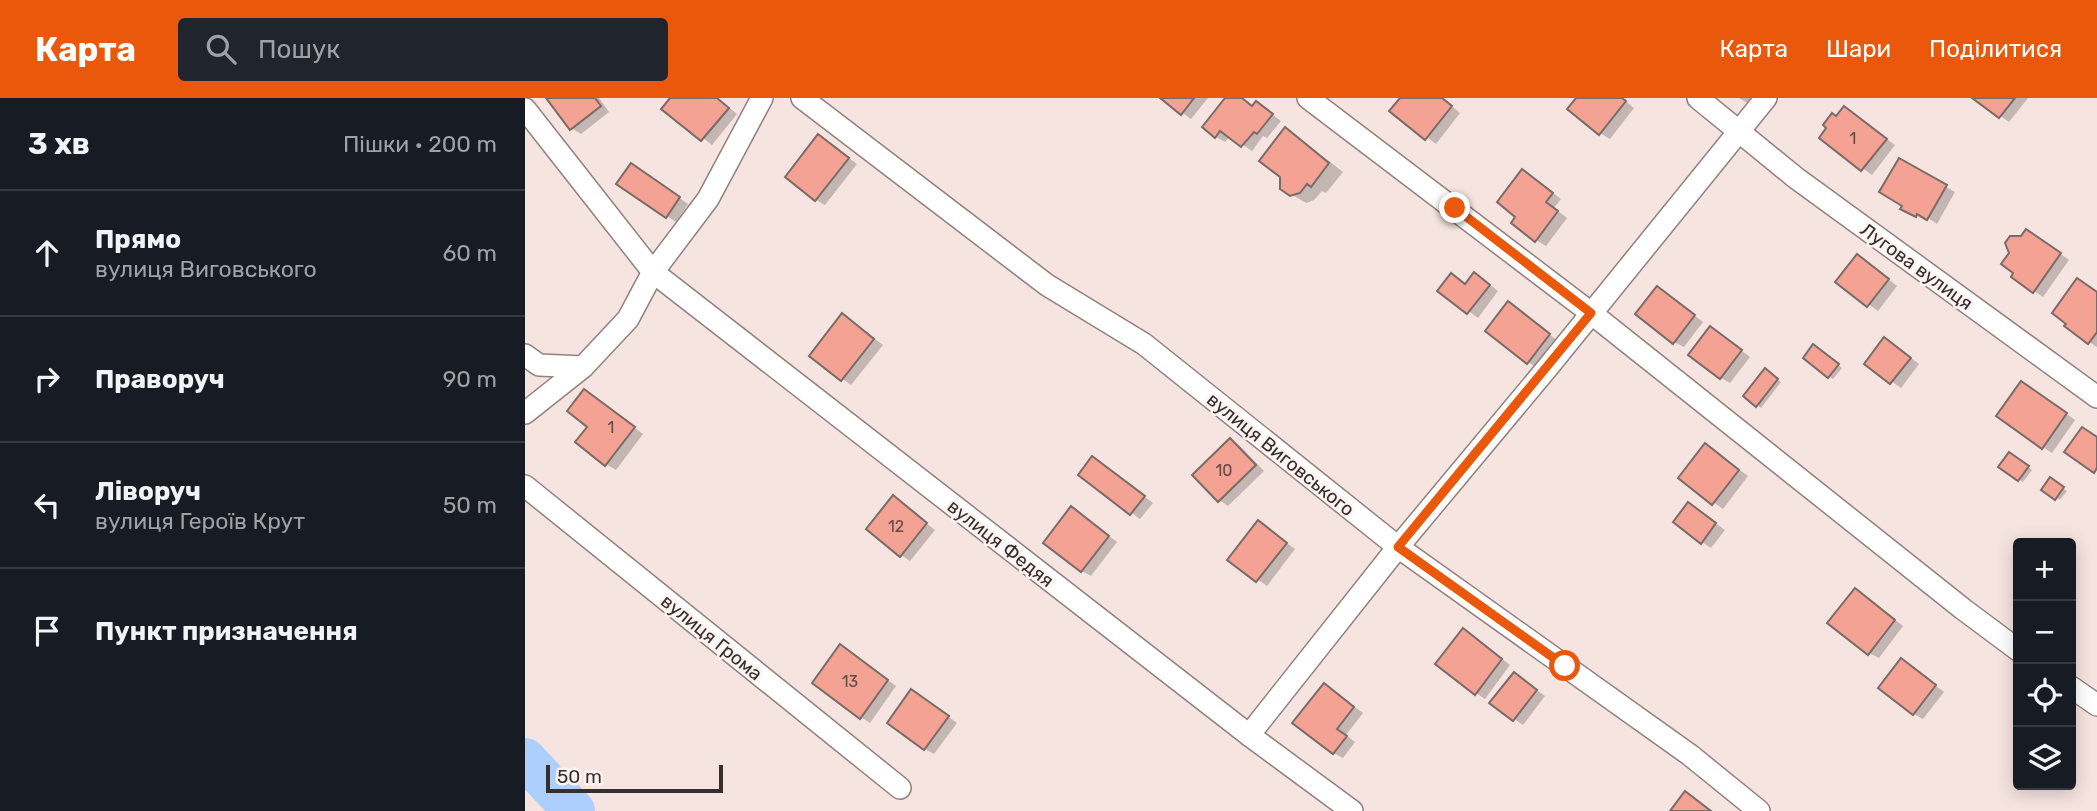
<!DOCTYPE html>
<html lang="uk">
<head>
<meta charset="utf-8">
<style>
  :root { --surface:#171b24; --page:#20242c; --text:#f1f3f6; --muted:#9ea1a6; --line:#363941; --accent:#ea580c }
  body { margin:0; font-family:Rubik,sans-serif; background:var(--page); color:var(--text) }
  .controls { position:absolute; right:21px; bottom:21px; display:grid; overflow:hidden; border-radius:7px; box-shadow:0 4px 18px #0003 }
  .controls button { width:63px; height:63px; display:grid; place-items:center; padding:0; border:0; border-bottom:2px solid var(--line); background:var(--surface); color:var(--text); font:35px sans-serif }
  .scale { position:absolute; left:21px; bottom:18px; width:177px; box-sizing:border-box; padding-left:7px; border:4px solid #352f2d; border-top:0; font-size:19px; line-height:24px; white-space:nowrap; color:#352f2d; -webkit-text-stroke:5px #fef3f1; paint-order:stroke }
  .stop { position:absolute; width:21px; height:21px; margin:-16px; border:5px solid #ea580c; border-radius:50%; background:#fff }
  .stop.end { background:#ea580c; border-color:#fff; box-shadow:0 2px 7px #0008 }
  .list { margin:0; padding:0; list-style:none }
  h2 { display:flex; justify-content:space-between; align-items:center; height:91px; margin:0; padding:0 28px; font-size:30px }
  h2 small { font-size:23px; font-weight:400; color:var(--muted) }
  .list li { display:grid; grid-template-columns:46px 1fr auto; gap:21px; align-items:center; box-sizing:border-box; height:126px; padding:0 28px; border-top:2px solid var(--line) }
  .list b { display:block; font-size:26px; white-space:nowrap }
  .list p { margin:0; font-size:23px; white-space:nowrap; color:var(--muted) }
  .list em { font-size:23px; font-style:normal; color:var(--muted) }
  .icon { flex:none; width:38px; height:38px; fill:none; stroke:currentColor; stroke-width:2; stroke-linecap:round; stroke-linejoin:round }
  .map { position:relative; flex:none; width:1572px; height:713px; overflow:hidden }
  header { display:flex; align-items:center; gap:42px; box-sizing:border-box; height:98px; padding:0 35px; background:var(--accent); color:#fff }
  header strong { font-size:33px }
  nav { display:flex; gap:38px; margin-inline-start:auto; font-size:24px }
  .search { width:490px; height:63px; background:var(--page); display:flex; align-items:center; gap:18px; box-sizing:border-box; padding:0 24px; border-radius:7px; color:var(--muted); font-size:26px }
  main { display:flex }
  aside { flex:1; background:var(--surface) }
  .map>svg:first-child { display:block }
  .shadow { fill:#0003 }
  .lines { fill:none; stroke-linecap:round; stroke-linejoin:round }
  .river { stroke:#adcffe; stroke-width:42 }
  .building { fill:#f3a293; stroke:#7b6b68; stroke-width:2 }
  .street-casing { stroke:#91817e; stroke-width:24 }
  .street { stroke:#fff; stroke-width:21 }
  .route { stroke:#ea580c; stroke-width:9 }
  .labels { text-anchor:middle; stroke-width:5; stroke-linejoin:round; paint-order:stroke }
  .number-label { font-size:16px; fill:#644c46 }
  .street-label { font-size:19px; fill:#352f2d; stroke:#fef3f1 }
</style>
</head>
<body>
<header>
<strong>Карта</strong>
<div class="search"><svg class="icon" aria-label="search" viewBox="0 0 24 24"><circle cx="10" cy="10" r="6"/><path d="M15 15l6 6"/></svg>Пошук</div>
<nav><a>Карта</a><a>Шари</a><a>Поділитися</a></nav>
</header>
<main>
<aside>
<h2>3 хв<small>Пішки · 200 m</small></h2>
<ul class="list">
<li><svg class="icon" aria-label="ahead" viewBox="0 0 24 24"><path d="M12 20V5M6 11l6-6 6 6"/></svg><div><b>Прямо</b><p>вулиця Виговського</p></div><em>60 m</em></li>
<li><svg class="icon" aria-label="right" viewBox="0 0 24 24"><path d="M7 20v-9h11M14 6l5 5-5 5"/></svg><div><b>Праворуч</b></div><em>90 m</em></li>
<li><svg class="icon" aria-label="left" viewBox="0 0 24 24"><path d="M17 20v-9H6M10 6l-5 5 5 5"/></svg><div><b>Ліворуч</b><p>вулиця Героїв Крут</p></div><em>50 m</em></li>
<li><svg class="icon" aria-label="arrive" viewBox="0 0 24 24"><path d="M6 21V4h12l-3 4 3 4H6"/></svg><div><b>Пункт призначення</b></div></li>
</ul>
</aside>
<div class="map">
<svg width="1572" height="713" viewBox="0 0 1572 713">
  <rect width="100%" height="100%" fill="#f6e4e0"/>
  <!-- shadow -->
  <g class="shadow">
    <path d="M23,0H74L84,14L56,36L46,30Z"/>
    <path d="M147,0H192L212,16L187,47L139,10Z"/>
    <path d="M637,0H683L666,21Z"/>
    <path d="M702,0H717L728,9L740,11L756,23L742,40L738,38L727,53L705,38L700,44L691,39Z"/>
    <path d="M877,0H917L935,15L911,46L867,13Z"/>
    <path d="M1053,0H1097L1109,10L1085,41L1075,35Z"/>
    <path d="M1214,0H1228L1224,6Z"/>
    <path d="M1450,0H1503L1484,24Z"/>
    <path d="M1319,10L1370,47L1347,77L1296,40Z"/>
    <path d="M760,32L774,40L818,74L801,95L797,93L789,102L781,105L766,96Z"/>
    <path d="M294,38L332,66L300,107L291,102Z"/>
    <path d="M1374,62L1430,94L1412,126L1403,120L1401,123L1387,115Z"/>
    <path d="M116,73L163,106L151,124L142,118Z"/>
    <path d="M1007,79L1036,101L1029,110L1042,120L1021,148L1011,142Z"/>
    <path d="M1511,138L1544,162L1518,199L1509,193Z"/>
    <path d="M1342,164L1372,188L1353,213L1313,184Z"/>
    <path d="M927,177L942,187L959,182L973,193L953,220L915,192Z"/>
    <path d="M1133,190L1178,224L1159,249L1149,244Z"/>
    <path d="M1572,195V249L1564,244Z"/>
    <path d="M992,211L1033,243L1012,270L1003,264Z"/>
    <path d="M327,223L358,247L326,287L286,258Z"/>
    <path d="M1186,230L1225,259L1205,285L1196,280Z"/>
    <path d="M1360,241L1394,266L1376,290L1341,265Z"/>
    <path d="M1293,251L1317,270L1308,281L1280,260Z"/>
    <path d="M1244,275L1256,284L1236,310L1232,307Z"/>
    <path d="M1506,290L1550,322L1527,355L1518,349Z"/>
    <path d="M60,293L118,336L91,372L81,366L65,329Z"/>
    <path d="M706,342L715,348L739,373L703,408L694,402Z"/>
    <path d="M1181,347L1223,378L1198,411L1155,380Z"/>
    <path d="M1489,358L1507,372L1498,384L1475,369Z"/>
    <path d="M568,360L628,405L615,421L555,377Z"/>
    <path d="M1525,382L1542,393L1535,402L1519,391Z"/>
    <path d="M369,400L410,432L385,463L376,457Z"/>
    <path d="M1164,406L1200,432L1186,450L1177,444Z"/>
    <path d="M555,416L592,444L566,478L557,473Z"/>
    <path d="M733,424L770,451L742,488L704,461Z"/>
    <path d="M1339,498L1378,528L1354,560L1344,555Z"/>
    <path d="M948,538L985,567L960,601L951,595Z"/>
    <path d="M325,554L371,588L345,625L336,619Z"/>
    <path d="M1386,568L1419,594L1398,621L1389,616Z"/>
    <path d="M989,576L1020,598L998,627L967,605Z"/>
    <path d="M799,587L838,615L821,637L830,644L818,660L809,655Z"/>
    <path d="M396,599L432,625L409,656L400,651Z"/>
  </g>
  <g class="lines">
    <!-- river -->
    <path class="river" d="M0,661L49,713"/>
  </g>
  <!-- building -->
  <g class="building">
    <path d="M21,0H70L76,8L45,32Z"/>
    <path d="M145,0H192L204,10L176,43L136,11Z"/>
    <path d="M635,0H669L656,17Z"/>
    <path d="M700,0H717L727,8L731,3L748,16L732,36L729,34L716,49L695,33L690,40L677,29Z"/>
    <path d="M875,0H917L927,8L900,42L864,13Z"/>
    <path d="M1051,0H1097L1101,3L1074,37L1042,11Z"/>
    <path d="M1447,0H1490L1474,20Z"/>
    <path d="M1319,8L1362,41L1336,73L1294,40L1301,30L1298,27L1307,15L1311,18Z"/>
    <path d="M760,29L804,65L786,89L782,86L775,95L765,98L755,91V79L734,63Z"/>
    <path d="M293,36L324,60L290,103L260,79Z"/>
    <path d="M1374,60L1422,87L1402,122L1392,116L1391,119L1375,111L1377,108L1354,94Z"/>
    <path d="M106,65L155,99L141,120L91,86Z"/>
    <path d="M997,71L1028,95L1021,104L1033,113L1010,144L986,125L990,119L972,104Z"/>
    <path d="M1501,131L1536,155L1508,195L1486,179L1488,175L1476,166L1484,155L1480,145L1485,138H1496Z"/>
    <path d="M1332,156L1364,181L1342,209L1310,184Z"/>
    <path d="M949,174L965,187L942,216L912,193L926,175L940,186Z"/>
    <path d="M1552,180L1572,194V234L1563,246L1539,228L1541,226L1527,215Z"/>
    <path d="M1132,188L1170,217L1148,246L1110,216Z"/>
    <path d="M983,203L1025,236L1002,266L960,233Z"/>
    <path d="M317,215L349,241L316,283L284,258Z"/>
    <path d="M1185,228L1217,252L1195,281L1163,257Z"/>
    <path d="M1359,239L1386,260L1365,286L1339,266Z"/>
    <path d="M1288,246L1314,266L1303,280L1278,260Z"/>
    <path d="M1240,270L1253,281L1231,309L1218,298Z"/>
    <path d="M1496,283L1542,315L1517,351L1471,318Z"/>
    <path d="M59,291L110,329L80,368L50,344L62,329L42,313Z"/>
    <path d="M1557,329L1572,339V370L1569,375L1539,354Z"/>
    <path d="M705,340L731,367L693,404L667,377Z"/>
    <path d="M1180,345L1214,372L1187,407L1153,380Z"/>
    <path d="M1484,354L1504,368L1493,383L1473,369Z"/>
    <path d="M567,358L620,398L605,417L553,377Z"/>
    <path d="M1525,379L1539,389L1530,402L1516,392Z"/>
    <path d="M368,397L402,425L375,459L341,431Z"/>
    <path d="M1163,404L1191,425L1176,446L1148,424Z"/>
    <path d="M546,408L584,438L556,474L518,445Z"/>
    <path d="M733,422L762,445L731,484L702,462Z"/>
    <path d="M1330,490L1370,522L1343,557L1302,525Z"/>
    <path d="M938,530L977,561L950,597L910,566Z"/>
    <path d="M315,546L363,582L335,621L287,585Z"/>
    <path d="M1376,560L1411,587L1388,617L1353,590Z"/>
    <path d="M989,574L1012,592L988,623L964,605Z"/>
    <path d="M799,585L829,609L812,631L822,638L808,656L767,625Z"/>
    <path d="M386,591L424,618L399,652L362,625Z"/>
    <path d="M1160,693L1186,713H1145Z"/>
  </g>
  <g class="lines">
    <defs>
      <g id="street">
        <path d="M277,0L522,187L619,246L873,449L1165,657L1234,713"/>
        <path d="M783,0L1066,215L1438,511L1493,552"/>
        <path d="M1173,0L1271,80L1572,299"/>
        <path d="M0,11L128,174L724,637L827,713"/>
        <path d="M0,257L14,267L58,269"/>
        <path d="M0,315L58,269L103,221L128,174L183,101L237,0"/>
        <path d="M0,388L375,690"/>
        <path d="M1546,589L1572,607"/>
        <path d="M724,637L873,449L1023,269L1241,0"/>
      </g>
    </defs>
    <!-- street casing -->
    <use href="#street" class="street-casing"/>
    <!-- street -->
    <use href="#street" class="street"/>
  </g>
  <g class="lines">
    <!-- route -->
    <path class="route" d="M930,110L1066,215L873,449L1040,568"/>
  </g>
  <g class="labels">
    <!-- number labels -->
    <g class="number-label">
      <text x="1328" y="46">1</text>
      <text x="86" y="335">1</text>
      <text x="699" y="378">10</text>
      <text x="371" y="434">12</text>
      <text x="325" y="589">13</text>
    </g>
    <!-- street labels -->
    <g class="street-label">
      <text transform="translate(1392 168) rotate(36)" y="7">Лугова вулиця</text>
      <text transform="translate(756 356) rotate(39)" y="7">вулиця Виговського</text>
      <text transform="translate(476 445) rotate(38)" y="7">вулиця Федяя</text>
      <text transform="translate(187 539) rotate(39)" y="7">вулиця Грома</text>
    </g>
  </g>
</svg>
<div class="controls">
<button>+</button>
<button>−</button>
<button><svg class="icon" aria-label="locate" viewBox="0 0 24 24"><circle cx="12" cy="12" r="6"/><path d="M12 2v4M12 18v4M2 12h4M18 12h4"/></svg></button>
<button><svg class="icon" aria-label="layers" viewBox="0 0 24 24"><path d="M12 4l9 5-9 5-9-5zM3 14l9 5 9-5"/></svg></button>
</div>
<div class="scale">50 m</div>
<div class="stop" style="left:1040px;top:568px"></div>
<div class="stop end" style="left:930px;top:110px"></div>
</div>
</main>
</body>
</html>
